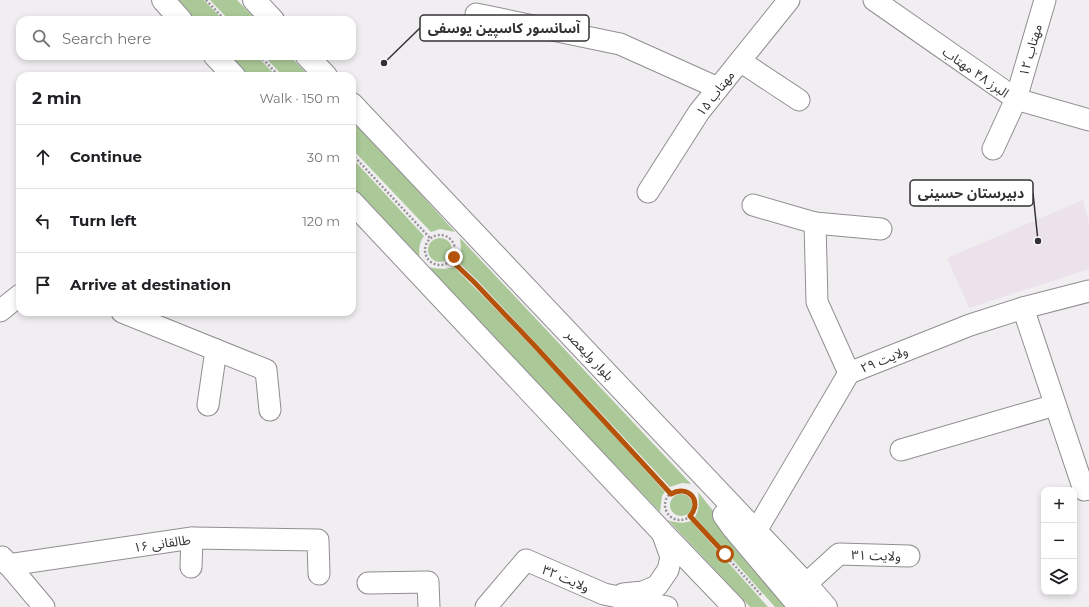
<!DOCTYPE html>
<html lang="en">
<head>
<meta charset="utf-8">
<style>
  :root { --surface:#fff; --page:#f6f6f6; --text:#202124; --muted:#757577; --line:#e0e0e0 }
  body { margin:0; font-family:Montserrat,"Noto Sans Arabic",sans-serif; background:var(--page); color:var(--text) }
  .controls { position:absolute; right:12px; bottom:12px; display:grid; overflow:hidden; border-radius:8px; box-shadow:0 2px 6px #0003 }
  .controls button { width:36px; height:36px; display:grid; place-items:center; padding:0; border:0; border-bottom:1px solid var(--line); background:var(--surface); color:var(--text); font:20px sans-serif }
  .stop { position:absolute; width:12px; height:12px; margin:-9px; border:3px solid #b45309; border-radius:50%; background:#fff }
  .stop.end { background:#b45309; border-color:#fff; box-shadow:0 1px 4px #0008 }
  .list { margin:0; padding:0; list-style:none }
  h2 { display:flex; justify-content:space-between; align-items:center; height:52px; margin:0; padding:0 16px; font-size:17px }
  h2 small { font-size:13px; font-weight:400; color:var(--muted) }
  .list li { display:grid; grid-template-columns:26px 1fr auto; gap:12px; align-items:center; box-sizing:border-box; height:64px; padding:0 16px; border-top:1px solid var(--line) }
  .list b { display:block; font-size:15px; white-space:nowrap }
  .list em { font-size:13px; font-style:normal; color:var(--muted) }
  .icon { flex:none; width:22px; height:22px; fill:none; stroke:currentColor; stroke-width:2; stroke-linecap:round; stroke-linejoin:round }
  .map { position:relative; flex:none; width:1089px; height:607px; overflow:hidden }
  .search { position:absolute; background:var(--surface); box-shadow:0 2px 6px #0003; left:16px; top:16px; width:340px; height:44px; display:flex; align-items:center; gap:10px; box-sizing:border-box; padding:0 14px; border-radius:12px; color:var(--muted); font-size:15px }
  .panel { position:absolute; background:var(--surface); box-shadow:0 2px 6px #0003; left:16px; top:72px; width:340px; height:244px; border-radius:12px }
  .map>svg:first-child { display:block }
  .built { fill:#ebe2eb }
  .green { fill:#abc998 }
  .lines { fill:none; stroke-linecap:round; stroke-linejoin:round }
  .street-casing { stroke:#918e91; stroke-width:23 }
  .primary-casing { stroke:#918e91; stroke-width:24 }
  .path { stroke:#999699; stroke-width:2.5; stroke-dasharray:2 2; stroke-linecap:butt }
  .street { stroke:#fff; stroke-width:21 }
  .primary { stroke:#fff; stroke-width:22 }
  .route { stroke:#b45309; stroke-width:5 }
  .labels { text-anchor:middle; stroke-width:3.5; stroke-linejoin:round; paint-order:stroke }
  .street-label { font-size:13px; fill:#333133; stroke:#fff }
  .leader { fill:none; stroke:#333133; stroke-width:1.5 }
  .callout-dot { fill:#333133; stroke:#fff; stroke-width:1.5 }
  .callout { fill:#fff; stroke:#333133; stroke-width:1.5 }
  .callout-label { font-size:14px; text-anchor:middle; font-weight:bold; fill:#333133 }
</style>
</head>
<body>
<div class="map">
<svg width="1089" height="607" viewBox="0 0 1089 607">
  <rect width="100%" height="100%" fill="#f1eef1"/>
  <!-- built -->
  <path class="built" d="M1083,200L1089,224V269L969,308L947,258Z"/>
  <!-- green -->
  <g class="green">
    <path d="M174,0H204L223,20H193Z"/>
    <path d="M210,0H237L256,20H229Z"/>
    <path d="M227,56H257L276,76H246Z"/>
    <path d="M264,56H290L309,76H283Z"/>
    <path d="M352,121L408,180L455,232L440,229L431,232L352,149Z"/>
    <path d="M352,158L424,236C418,244 419,251 420,260L352,188Z"/>
    <path d="M460,238L691,484L682,483L670,487L533,340L477,280L457,261L461,248Z"/>
    <circle cx="440" cy="250" r="12"/>
    <path d="M425,266C436,269 443,270 454,267C527,339 596,415 665,492L662,496L660,512Z"/>
    <path d="M698,492L790,607H775L695,517C700,508 699,501 698,492Z"/>
    <circle cx="681" cy="505" r="11"/>
    <path d="M668,520C677,523 682,524 691,521L768,607H750Z"/>
  </g>
  <g class="lines">
    <defs>
      <g id="street">
        <path d="M874,0L1016,99L1089,120"/>
        <path d="M476,14L620,44L718,88"/>
        <path d="M740,61L799,100"/>
        <path d="M993,149L1016,99L1045,0"/>
        <path d="M648,192L699,112L789,0"/>
        <path d="M753,205L815,223L817,302L849,373"/>
        <path d="M815,223L881,229"/>
        <path d="M1023,308L1084,490L1089,489"/>
        <path d="M0,311L20,295"/>
        <path d="M122,312L266,370L270,410"/>
        <path d="M208,405L216,350"/>
        <path d="M901,450L1055,405"/>
        <path d="M756,531L849,373L970,325L1023,308L1089,291"/>
        <path d="M2,557L44,607"/>
        <path d="M8,565L192,538L318,540L319,574"/>
        <path d="M191,567L192,538"/>
        <path d="M368,583L428,582L429,607"/>
        <path d="M806,584L839,554L909,556"/>
        <path d="M623,594L643,592L657,586L668,570L671,557L662,532"/>
        <path d="M486,607L526,560L604,594L667,607"/>
      </g>
      <g id="primary">
        <path d="M163,0L181,20"/>
        <path d="M254,0L273,20"/>
        <path d="M215,56L234,76"/>
        <path d="M307,56L326,76"/>
        <path d="M352,104L806,584L826,607"/>
        <path d="M352,202L662,532L734,607"/>
        <path d="M724,515L734,529L800,607"/>
      </g>
    </defs>
    <!-- street casing -->
    <use href="#street" class="street-casing"/>
    <!-- primary casing -->
    <use href="#primary" class="primary-casing"/>
    <!-- path -->
    <g class="path">
      <path d="M206,0L225,20"/>
      <path d="M260,56L279,76"/>
      <path d="M352,154L430,238"/>
      <circle cx="440" cy="250" r="15"/>
      <path d="M451,260L474,282L534,345L671,494"/>
      <circle cx="680" cy="505" r="15"/>
      <path d="M690,516L762,596"/>
    </g>
    <!-- street -->
    <use href="#street" class="street"/>
    <!-- primary -->
    <use href="#primary" class="primary"/>
  </g>
  <g class="lines">
    <!-- route -->
    <path class="route" d="M454,257L451,260L474,282L534,345L671,494C688,484 703,501 690,516L725,554"/>
  </g>
  <g class="labels">
    <!-- street labels -->
    <g class="street-label">
      <text transform="translate(1030 50) rotate(-74)" y="5">مهتاب ۱۲</text>
      <text transform="translate(976 72) rotate(35)" y="5">البرز ۴۸ مهتاب</text>
      <text transform="translate(715 93) rotate(-52)" y="5">مهتاب ۱۵</text>
      <text transform="translate(590 355) rotate(47)" y="5">بلوار ولیعصر</text>
      <text transform="translate(884 359) rotate(-22)" y="5">ولایت ٢٩</text>
      <text transform="translate(162 543) rotate(-8)" y="5">طالقانی ۱۶</text>
      <text transform="translate(876 555) rotate(2)" y="5">ولایت ۳۱</text>
      <text transform="translate(566 578) rotate(23)" y="5">ولایت ۳۲</text>
    </g>
  </g>
  <!-- callouts -->
  <path class="leader" d="M384 63L420 28M1038 241L1033 193"/>
  <g class="callout-dot">
    <circle cx="384" cy="63" r="4"/>
    <circle cx="1038" cy="241" r="4"/>
  </g>
  <g class="callout">
    <rect x="420" y="15" width="169" height="26" rx="4"/>
    <rect x="910" y="180" width="123" height="26" rx="4"/>
  </g>
  <g class="callout-label">
    <text x="504" y="33">آسانسور کاسپین یوسفی</text>
    <text x="971" y="198">دبیرستان حسینی</text>
  </g>
</svg>
<div class="controls">
<button>+</button>
<button>−</button>
<button><svg class="icon" aria-label="layers" viewBox="0 0 24 24"><path d="M12 4l9 5-9 5-9-5zM3 14l9 5 9-5"/></svg></button>
</div>
<div class="stop" style="left:725px;top:554px"></div>
<div class="stop end" style="left:454px;top:257px"></div>
<div class="search"><svg class="icon" aria-label="search" viewBox="0 0 24 24"><circle cx="10" cy="10" r="6"/><path d="M15 15l6 6"/></svg>Search here</div>
<section class="panel">
<h2>2 min<small>Walk · 150 m</small></h2>
<ul class="list">
<li><svg class="icon" aria-label="ahead" viewBox="0 0 24 24"><path d="M12 20V5M6 11l6-6 6 6"/></svg><div><b>Continue</b></div><em>30 m</em></li>
<li><svg class="icon" aria-label="left" viewBox="0 0 24 24"><path d="M17 20v-9H6M10 6l-5 5 5 5"/></svg><div><b>Turn left</b></div><em>120 m</em></li>
<li><svg class="icon" aria-label="arrive" viewBox="0 0 24 24"><path d="M6 21V4h12l-3 4 3 4H6"/></svg><div><b>Arrive at destination</b></div></li>
</ul>
</section>
</div>
</body>
</html>
